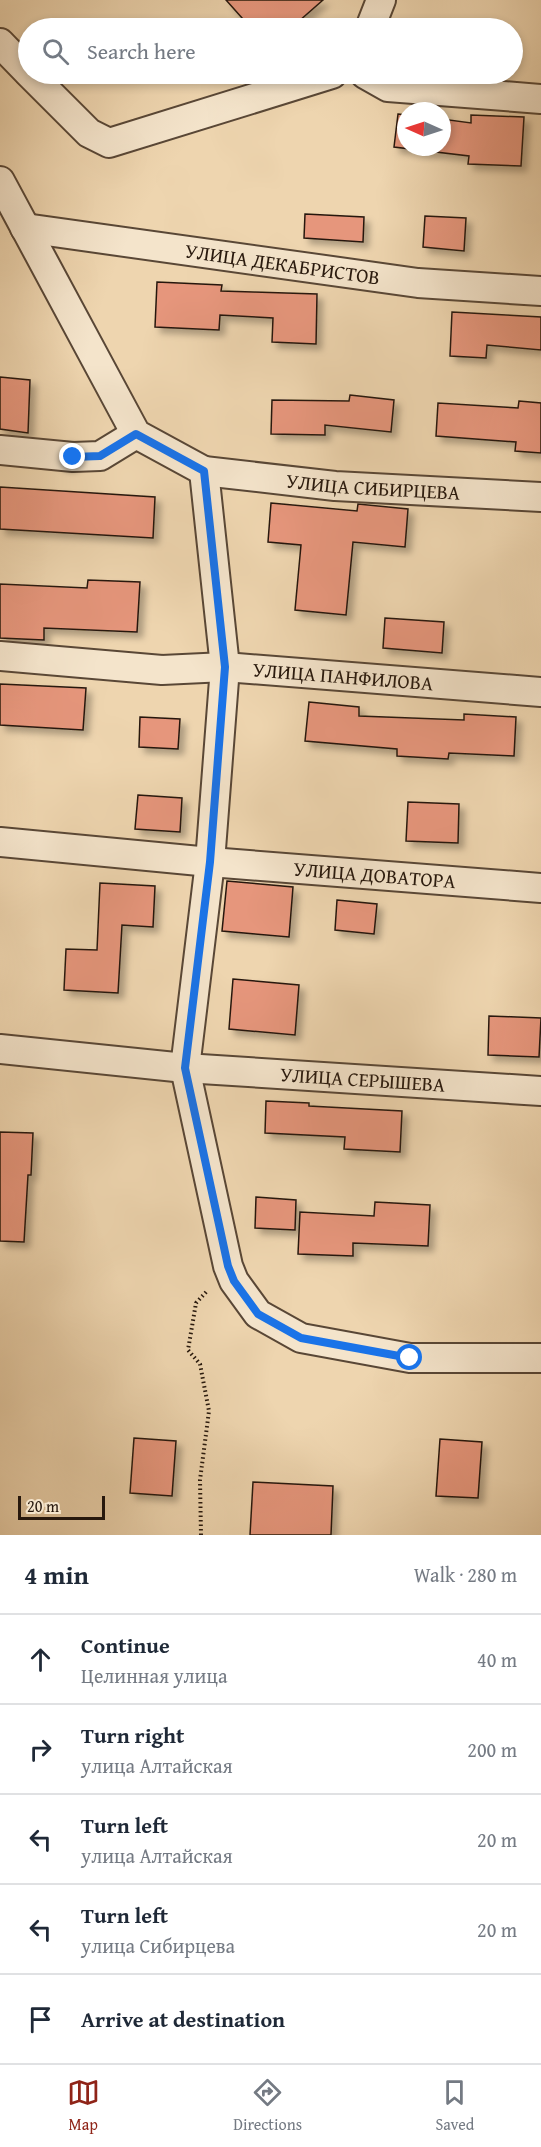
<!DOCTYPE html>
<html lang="en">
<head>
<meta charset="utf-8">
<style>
  :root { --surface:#fff; --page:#f6f6f7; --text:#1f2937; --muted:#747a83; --line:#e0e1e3; --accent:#8f2418 }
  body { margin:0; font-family:"Gentium Book Plus",serif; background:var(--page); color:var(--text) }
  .compass { position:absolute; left:397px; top:102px; width:54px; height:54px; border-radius:50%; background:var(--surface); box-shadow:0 3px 9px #0003; rotate:273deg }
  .scale { position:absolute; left:18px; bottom:15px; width:87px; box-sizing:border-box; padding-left:6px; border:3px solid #27180d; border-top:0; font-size:16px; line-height:21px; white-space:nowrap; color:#27180d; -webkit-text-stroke:4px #f4e4cb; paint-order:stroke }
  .stop { position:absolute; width:18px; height:18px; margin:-14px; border:4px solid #1a73e8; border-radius:50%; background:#fff }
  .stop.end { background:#1a73e8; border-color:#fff; box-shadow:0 2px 6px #0008 }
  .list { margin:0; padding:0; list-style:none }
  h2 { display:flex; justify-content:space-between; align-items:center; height:78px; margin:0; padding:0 24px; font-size:26px }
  h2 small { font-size:20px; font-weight:400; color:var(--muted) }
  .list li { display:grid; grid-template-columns:39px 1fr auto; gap:18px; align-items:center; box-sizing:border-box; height:90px; padding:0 24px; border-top:2px solid var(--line) }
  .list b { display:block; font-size:22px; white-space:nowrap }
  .list p { margin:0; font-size:20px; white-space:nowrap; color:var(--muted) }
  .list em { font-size:20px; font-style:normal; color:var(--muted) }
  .icon { flex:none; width:33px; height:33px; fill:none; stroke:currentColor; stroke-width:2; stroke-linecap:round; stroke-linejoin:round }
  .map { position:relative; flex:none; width:541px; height:1535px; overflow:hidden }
  .search { position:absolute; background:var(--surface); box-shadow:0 3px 9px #0003; left:18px; right:18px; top:18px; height:66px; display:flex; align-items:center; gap:15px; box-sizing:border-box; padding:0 21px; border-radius:33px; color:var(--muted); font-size:22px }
  .sheet { height:528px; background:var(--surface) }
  nav { display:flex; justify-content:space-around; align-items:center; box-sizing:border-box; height:84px; border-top:2px solid var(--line); background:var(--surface); font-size:16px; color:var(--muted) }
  nav a { display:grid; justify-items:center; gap:3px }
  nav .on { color:var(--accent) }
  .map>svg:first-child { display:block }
  .building { fill:#e6967c; stroke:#27180d; stroke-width:1.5; filter:url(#shadow) }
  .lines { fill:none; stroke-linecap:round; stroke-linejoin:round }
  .minor-casing { stroke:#594736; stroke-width:32 }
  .path { stroke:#27180d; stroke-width:4; stroke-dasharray:1.5 3; stroke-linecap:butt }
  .minor { stroke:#f4e4cb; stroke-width:28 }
  .route { stroke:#1a73e8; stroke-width:8 }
  .labels { text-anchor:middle; stroke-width:4.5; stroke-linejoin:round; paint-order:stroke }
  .street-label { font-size:20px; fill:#27180d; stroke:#f4e4cb }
</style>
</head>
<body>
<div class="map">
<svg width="541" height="1535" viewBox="0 0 541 1535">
  <defs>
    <filter id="shadow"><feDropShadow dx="5.5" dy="5.5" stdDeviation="3" flood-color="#0004"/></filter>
  </defs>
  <rect width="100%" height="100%" fill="#eed5af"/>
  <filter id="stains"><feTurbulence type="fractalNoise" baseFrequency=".00333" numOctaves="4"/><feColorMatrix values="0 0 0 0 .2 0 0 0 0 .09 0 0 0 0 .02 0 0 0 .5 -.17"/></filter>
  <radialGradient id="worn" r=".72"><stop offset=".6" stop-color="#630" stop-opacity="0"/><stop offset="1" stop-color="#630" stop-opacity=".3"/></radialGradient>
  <!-- building -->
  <g class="building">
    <path d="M226,0H323L291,28H251Z"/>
    <path d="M398,114L406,115V147H442V119L471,123V115L524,117L521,166L468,164L469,156L394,147Z"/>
    <path d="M305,214L364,217L363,242L304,238Z"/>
    <path d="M425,216L466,218L464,251L423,247Z"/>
    <path d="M157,282L222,285L221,291L317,294L316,344L272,342L273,318L220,315L219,330L155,327Z"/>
    <path d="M452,312L541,317V350L487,345L486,358L450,356Z"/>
    <path d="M0,377L30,380L28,433L0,429Z"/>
    <path d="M350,395L394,400L391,432L325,425V435L271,434L272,400L349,401Z"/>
    <path d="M519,401L541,403V453L515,451L516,442L436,436L438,403L518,408Z"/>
    <path d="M0,487L155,497L153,538L0,529Z"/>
    <path d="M271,503L357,511L358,504L408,509L405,547L353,542L346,615L295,610L301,545L268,542Z"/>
    <path d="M88,580L140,582L137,632L44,628V640L0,638V584L87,588Z"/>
    <path d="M385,618L444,622L442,653L383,648Z"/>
    <path d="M0,684L86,688L83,730L0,725Z"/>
    <path d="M309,702L359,707V716L464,720V714L516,717L514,756L449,753L448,759L397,756V749L305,741Z"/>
    <path d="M140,717L180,719L178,749L139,747Z"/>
    <path d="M138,795L182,798L180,832L135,829Z"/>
    <path d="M408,802L459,804L458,843L406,841Z"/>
    <path d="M227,881L293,887L289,937L222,931Z"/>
    <path d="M100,883L155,886L153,927L122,925L118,993L64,990L66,949L97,950Z"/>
    <path d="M337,900L377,904L374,934L335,930Z"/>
    <path d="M233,979L299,985L295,1035L229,1029Z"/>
    <path d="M489,1016L541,1018L539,1057L488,1055Z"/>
    <path d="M266,1101L309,1103V1106L402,1111L400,1152L344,1149L345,1137L265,1133Z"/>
    <path d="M0,1132L33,1133L31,1175H28L24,1242L0,1241Z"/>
    <path d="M256,1197L296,1200L295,1230L255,1228Z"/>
    <path d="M375,1202L430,1205L428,1246L353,1243V1256L298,1254L300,1212L374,1216Z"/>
    <path d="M134,1438L176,1441L172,1496L130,1493Z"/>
    <path d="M440,1439L482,1442L478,1498L436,1496Z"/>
    <path d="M253,1482L333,1486L331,1535H250Z"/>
  </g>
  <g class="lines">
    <defs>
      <g id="minor">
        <path d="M370,28L381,0"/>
        <path d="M0,43L28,72"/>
        <path d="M30,74L89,133L109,143L332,74"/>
        <path d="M365,74L388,87L541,99"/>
        <path d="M0,181L136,434L204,471L225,667L210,862L185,1068L228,1266L234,1281L258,1314L301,1338L410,1358H541"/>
        <path id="s1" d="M25,228L418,283L541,291"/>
        <path d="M0,450L73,457L100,456L136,434"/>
        <path id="s2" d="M204,471L335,486L541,497"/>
        <path id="s3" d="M0,656L162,670L225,667L541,692"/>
        <path id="s4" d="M0,842L210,862L541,888"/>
        <path id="s5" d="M0,1049L185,1068L541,1091"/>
      </g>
    </defs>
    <!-- minor casing -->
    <use href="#minor" class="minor-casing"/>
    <!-- path -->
    <path class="path" d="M201,1535L200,1480L209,1411L200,1364L188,1350L196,1303L207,1291"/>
    <!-- minor -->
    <use href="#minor" class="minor"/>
  </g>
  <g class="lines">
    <!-- route -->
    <path class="route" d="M73,457L100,456L136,434L204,471L225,667L210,862L185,1068L228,1266L234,1281L258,1314L301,1338L410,1358"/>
  </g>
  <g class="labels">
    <!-- street labels -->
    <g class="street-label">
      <text dy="7" stroke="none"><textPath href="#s1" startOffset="260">УЛИЦА ДЕКАБРИСТОВ</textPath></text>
      <text dy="7" stroke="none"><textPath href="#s2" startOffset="170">УЛИЦА СИБИРЦЕВА</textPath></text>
      <text dy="7" stroke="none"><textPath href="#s3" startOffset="344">УЛИЦА ПАНФИЛОВА</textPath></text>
      <text dy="7" stroke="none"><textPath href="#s4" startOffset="376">УЛИЦА ДОВАТОРА</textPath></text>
      <text dy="7" stroke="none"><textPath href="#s5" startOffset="364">УЛИЦА СЕРЫШЕВА</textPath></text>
    </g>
  </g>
  <rect width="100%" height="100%" filter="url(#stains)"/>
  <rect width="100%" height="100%" fill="url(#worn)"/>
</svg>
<svg class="compass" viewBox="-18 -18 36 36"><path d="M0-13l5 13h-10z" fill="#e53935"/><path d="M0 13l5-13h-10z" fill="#747a83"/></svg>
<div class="scale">20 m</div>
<div class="stop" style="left:410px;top:1358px"></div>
<div class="stop end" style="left:73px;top:457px"></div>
<div class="search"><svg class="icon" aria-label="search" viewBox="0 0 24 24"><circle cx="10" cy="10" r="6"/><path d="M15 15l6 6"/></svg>Search here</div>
</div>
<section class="sheet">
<h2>4 min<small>Walk · 280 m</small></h2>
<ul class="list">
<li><svg class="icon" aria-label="ahead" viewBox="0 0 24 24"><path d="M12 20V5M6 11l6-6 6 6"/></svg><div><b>Continue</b><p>Целинная улица</p></div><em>40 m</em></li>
<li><svg class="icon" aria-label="right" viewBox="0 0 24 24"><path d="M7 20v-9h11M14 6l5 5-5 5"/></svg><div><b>Turn right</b><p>улица Алтайская</p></div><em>200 m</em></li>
<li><svg class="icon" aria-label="left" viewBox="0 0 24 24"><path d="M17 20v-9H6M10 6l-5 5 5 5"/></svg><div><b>Turn left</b><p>улица Алтайская</p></div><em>20 m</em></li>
<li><svg class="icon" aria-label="left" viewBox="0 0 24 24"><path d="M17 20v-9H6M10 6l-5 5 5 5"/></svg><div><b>Turn left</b><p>улица Сибирцева</p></div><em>20 m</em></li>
<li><svg class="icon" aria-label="arrive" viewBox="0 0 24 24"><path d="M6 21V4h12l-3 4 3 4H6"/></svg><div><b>Arrive at destination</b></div></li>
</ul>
</section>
<nav>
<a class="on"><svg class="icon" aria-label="map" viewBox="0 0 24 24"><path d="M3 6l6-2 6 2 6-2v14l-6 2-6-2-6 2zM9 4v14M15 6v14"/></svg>Map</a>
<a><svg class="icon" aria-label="directions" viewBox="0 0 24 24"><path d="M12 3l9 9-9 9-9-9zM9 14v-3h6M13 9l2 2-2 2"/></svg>Directions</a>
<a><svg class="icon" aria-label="saved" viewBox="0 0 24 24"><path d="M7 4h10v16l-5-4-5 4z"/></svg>Saved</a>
</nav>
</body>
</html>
